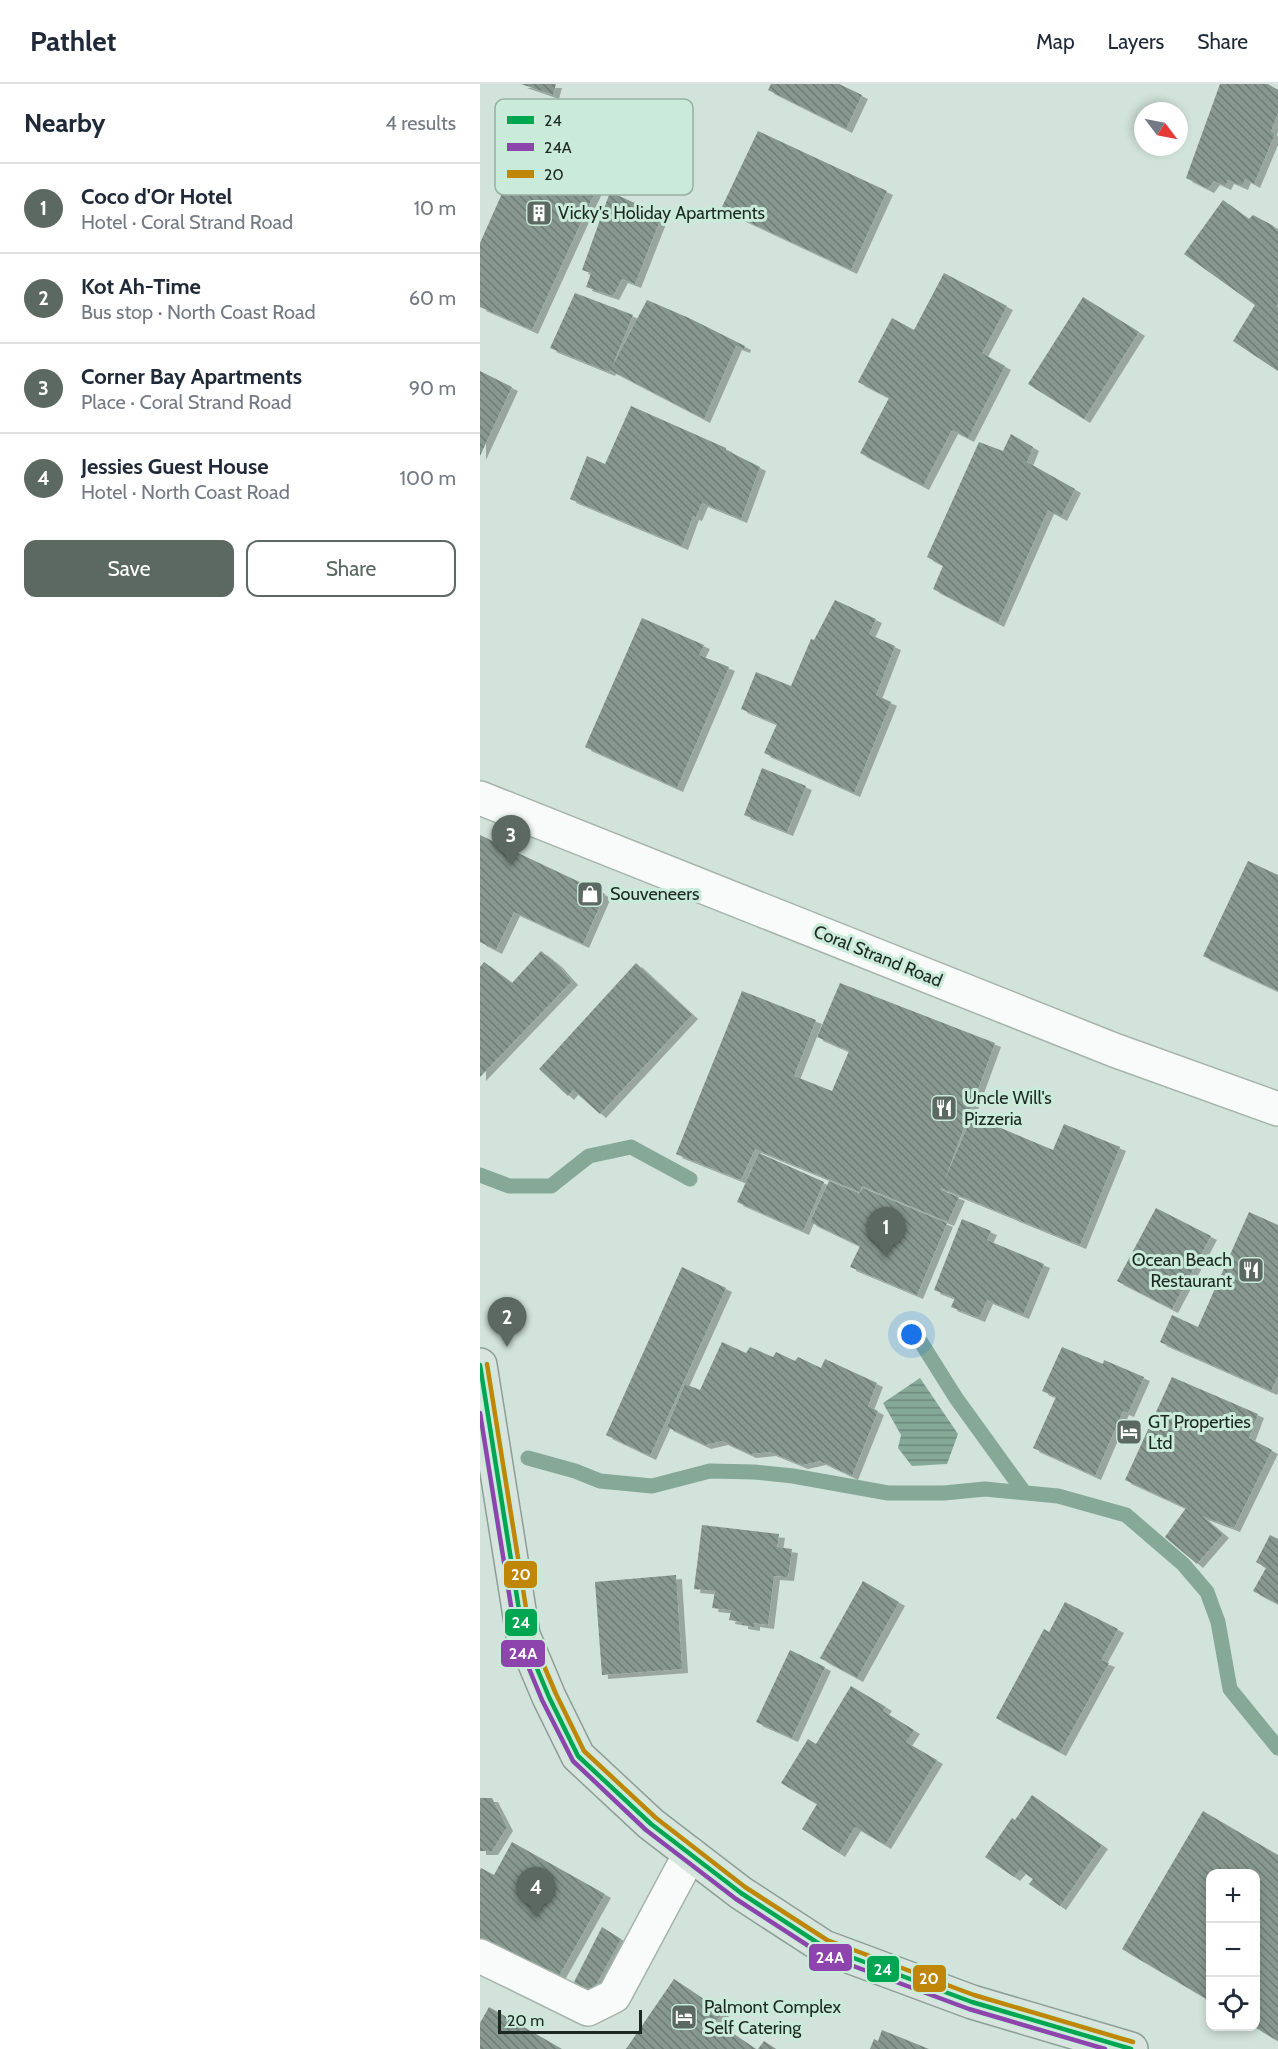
<!DOCTYPE html>
<html lang="en">
<head>
<meta charset="utf-8">
<style>
  :root { --surface:#fff; --page:#f2f2f3; --text:#1f2937; --muted:#747a83; --line:#e0e1e3; --accent:#5b6962 }
  body { margin:0; font-family:Cabin,sans-serif; background:var(--page); color:var(--text) }
  .controls { position:absolute; right:18px; bottom:18px; display:grid; overflow:hidden; border-radius:12px; box-shadow:0 3px 9px #0003 }
  .controls button { width:54px; height:54px; display:grid; place-items:center; padding:0; border:0; border-bottom:2px solid var(--line); background:var(--surface); color:var(--text); font:30px sans-serif }
  .compass { position:absolute; left:654px; top:18px; width:54px; height:54px; border-radius:50%; background:var(--surface); box-shadow:0 3px 9px #0003; rotate:122deg }
  .scale { position:absolute; left:18px; bottom:15px; width:144px; box-sizing:border-box; padding-left:6px; border:3px solid #1c2822; border-top:0; font-size:16px; line-height:21px; white-space:nowrap; color:#1c2822; -webkit-text-stroke:4px #caeada; paint-order:stroke }
  .you { position:absolute; left:432px; top:1251px; width:21px; height:21px; margin:-15px; border:4px solid #fff; border-radius:50%; background:#1a73e8; box-shadow:0 0 0 9px #1a73e833 }
  .badge { display:grid; place-items:center; width:39px; height:39px; border-radius:50%; background:var(--accent); color:#fff; font-size:20px; font-weight:700 }
  .pin { position:absolute; translate:-50% -50px; filter:drop-shadow(0 2px 3px #0008) }
  .pin::after { content:''; position:absolute; top:32px; width:21px; height:18px; background:inherit; clip-path:polygon(0 0,100% 0,50% 100%) }
  .list { margin:0; padding:0; list-style:none }
  h2 { display:flex; justify-content:space-between; align-items:center; height:78px; margin:0; padding:0 24px; font-size:26px }
  h2 small { font-size:20px; font-weight:400; color:var(--muted) }
  .list li { display:grid; grid-template-columns:39px 1fr auto; gap:18px; align-items:center; box-sizing:border-box; height:90px; padding:0 24px; border-top:2px solid var(--line) }
  .list b { display:block; font-size:22px; white-space:nowrap }
  .list p { margin:0; font-size:20px; white-space:nowrap; color:var(--muted) }
  .list em { font-size:20px; font-style:normal; color:var(--muted) }
  .actions { display:flex; gap:12px; padding:18px 24px }
  .actions a { flex:1; padding:14px 0; border:2px solid var(--accent); border-radius:12px; text-align:center; font-size:21px; color:var(--accent) }
  .actions .main { background:var(--accent); color:#fff }
  .icon { flex:none; width:33px; height:33px; fill:none; stroke:currentColor; stroke-width:2; stroke-linecap:round; stroke-linejoin:round }
  .map { position:relative; flex:none; width:798px; height:1965px; overflow:hidden }
  header { display:flex; align-items:center; gap:36px; box-sizing:border-box; height:84px; padding:0 30px; background:var(--surface); border-bottom:2px solid var(--line) }
  header strong { font-size:28px }
  nav { display:flex; gap:33px; margin-inline-start:auto; font-size:21px }
  main { display:flex }
  aside { flex:1; background:var(--surface) }
  .map>svg:first-child { display:block }
  .water { fill:url(#water-rules) }
  .lines { fill:none; stroke-linecap:round; stroke-linejoin:round }
  .stream { stroke:#85a897; stroke-width:15 }
  .building { fill:url(#building-back-hatch); filter:url(#shadow) }
  .minor-casing { stroke:#a6b4ad; stroke-width:36 }
  .major-casing { stroke:#8aa096; stroke-width:36 }
  .minor { stroke:#f8fbf9; stroke-width:33 }
  .major { stroke:#dae4df; stroke-width:33 }
  .bus-1-casing { stroke:#caeada; stroke-width:9 }
  .bus-2-casing { stroke:#caeada; stroke-width:9 }
  .bus-3-casing { stroke:#caeada; stroke-width:9 }
  .bus-1 { stroke:#00a651; stroke-width:4.5 }
  .bus-2 { stroke:#8e44ad; stroke-width:4.5 }
  .bus-3 { stroke:#c08608; stroke-width:4.5 }
  .labels { text-anchor:middle; stroke-width:6; stroke-linejoin:round; paint-order:stroke }
  .poi-label { font-size:18px; fill:#1c2822; stroke:#caeada; text-anchor:start }
  .street-label { font-size:18px; fill:#1c2822; stroke:#caeada }
  .key { fill:#caeada; stroke:#96b0a3; stroke-width:1.5 }
  .key-label { font-size:16px; fill:#1c2822 }
  .line-badge { stroke:#caeada; stroke-width:2 }
  .badge-label { font-size:16px; text-anchor:middle; font-weight:bold; fill:#fff }
</style>
</head>
<body>
<header>
<strong>Pathlet</strong>
<nav><a>Map</a><a>Layers</a><a>Share</a></nav>
</header>
<main>
<aside>
<h2>Nearby<small>4 results</small></h2>
<ul class="list">
<li><span class="badge">1</span><div><b>Coco d'Or Hotel</b><p>Hotel · Coral Strand Road</p></div><em>10 m</em></li>
<li><span class="badge">2</span><div><b>Kot Ah-Time</b><p>Bus stop · North Coast Road</p></div><em>60 m</em></li>
<li><span class="badge">3</span><div><b>Corner Bay Apartments</b><p>Place · Coral Strand Road</p></div><em>90 m</em></li>
<li><span class="badge">4</span><div><b>Jessies Guest House</b><p>Hotel · North Coast Road</p></div><em>100 m</em></li>
</ul>
<div class="actions"><a class="main">Save</a><a>Share</a></div>
</aside>
<div class="map">
<svg width="798" height="1965" viewBox="0 0 798 1965">
  <defs>
    <pattern id="water-rules" width="6" height="5" patternUnits="userSpaceOnUse" patternTransform="scale(1.5)"><rect width="6" height="5" fill="#85a897"/><path d="M0 2.5h6" fill="none" stroke="#6c897b"/></pattern>
    <pattern id="building-back-hatch" width="6" height="6" patternUnits="userSpaceOnUse" patternTransform="scale(1.5)"><rect width="6" height="6" fill="#879890"/><path d="M-1 5l2 2M0 0l6 6M5-1l2 2" fill="none" stroke="#6e7c75"/></pattern>
    <filter id="shadow"><feDropShadow dx="6" dy="4" stdDeviation="0" flood-color="#0004"/></filter>
  </defs>
  <rect width="100%" height="100%" fill="#d1e3da"/>
  <!-- water -->
  <path class="water" d="M440,1294L478,1350L467,1380L432,1382L418,1364L421,1351L403,1319Z"/>
  <g class="lines">
    <!-- stream -->
    <g class="stream">
      <path d="M0,1091L29,1102H71L109,1072L151,1063L210,1095"/>
      <path d="M432,1244L476,1314L544,1408"/>
      <path d="M48,1374L95,1387L120,1397L172,1402L230,1387L274,1388L313,1392L408,1409H464L505,1405L578,1412L646,1431L703,1480L727,1508L738,1538L750,1605L798,1664"/>
    </g>
  </g>
  <!-- building -->
  <g class="building">
    <path d="M41,0H76L73,11Z"/>
    <path d="M291,0H359L382,11L366,45L288,6Z"/>
    <path d="M740,0H788L798,6V29L791,47L795,50L774,100L765,95L762,102L748,96L745,102L734,97L728,105L706,94Z"/>
    <path d="M278,47L407,107L371,186L241,125Z"/>
    <path d="M52,67L120,97L52,246L0,223V159L28,96L33,98L44,73L49,75Z"/>
    <path d="M130,108L182,131L155,200L142,195L133,212L106,203L111,189L102,186Z"/>
    <path d="M743,116L769,135L773,131L792,141L798,147V219L796,222L798,224V287L753,257L775,221L704,170Z"/>
    <path d="M464,189L527,222L502,269L525,282L488,354L472,346L443,402L380,369L409,314L378,298L412,234L434,246Z"/>
    <path d="M95,209L153,231L132,283L167,216L209,234L265,262L264,265L256,262L224,335L130,286L129,288L70,264Z"/>
    <path d="M603,213L659,248L604,335L548,300Z"/>
    <path d="M0,287L32,303L0,372Z"/>
    <path d="M151,322L246,364V366L280,383L261,435L222,419L216,433L213,432L202,462L90,415L107,372L125,380Z"/>
    <path d="M531,350L553,363L547,378L595,405L581,433L568,426L518,539L453,505L463,482L447,473L499,358L523,367Z"/>
    <path d="M355,516L396,535L389,550L415,562L396,611L411,618L374,709L284,669L297,640L261,625L276,588L311,602L331,555L334,556Z"/>
    <path d="M162,534L224,561L219,571L249,583L197,704L105,663Z"/>
    <path d="M282,684L326,702L307,748L264,731Z"/>
    <path d="M0,751L125,810L103,860L34,828L16,866L0,858Z"/>
    <path d="M768,777L798,791V907L723,872Z"/>
    <path d="M61,867L76,879L92,897L0,993V883L4,878L32,899Z"/>
    <path d="M156,879L212,931L120,1030L93,1006L88,1012L59,985Z"/>
    <path d="M360,899L515,959L465,1095L492,1032L573,1066L584,1040L640,1063L600,1161L461,1104V1106L479,1113L468,1138L382,1102L380,1108L275,1065L261,1096L196,1070L262,907L336,936L314,992L352,1007L369,967L337,953Z"/>
    <path d="M279,1069L344,1098L323,1147L257,1118Z"/>
    <path d="M349,1097L379,1109L378,1111L383,1104L467,1139L437,1211L370,1183L380,1162L330,1138Z"/>
    <path d="M676,1124L731,1152L692,1225L637,1197Z"/>
    <path d="M769,1128L798,1141V1292L791,1307L680,1258L692,1231L718,1243Z"/>
    <path d="M482,1135L511,1147L507,1156L564,1180L543,1231L507,1216L499,1234L471,1223L475,1214L454,1206Z"/>
    <path d="M202,1183L246,1204L170,1372L126,1351Z"/>
    <path d="M242,1258L266,1269L270,1263L293,1273L296,1268L315,1277L318,1273L341,1284L345,1275L397,1299L388,1322L398,1327L372,1392L340,1377L322,1381L290,1368L270,1370L242,1357L225,1361L187,1343L205,1300L220,1306Z"/>
    <path d="M582,1263L623,1280L624,1276L664,1293L648,1329L643,1327L615,1392L553,1364L576,1313L562,1307Z"/>
    <path d="M692,1293L778,1330L769,1354L792,1366L754,1444L722,1432L743,1450L717,1480L685,1453L706,1424L645,1396Z"/>
    <path d="M222,1441L299,1450L297,1463L312,1465L308,1493L294,1492L288,1541L274,1539V1543L262,1541V1538L249,1536L251,1526L232,1524L235,1507L214,1505Z"/>
    <path d="M790,1451L798,1455V1520L773,1507L786,1484L776,1478Z"/>
    <path d="M196,1491L202,1585L122,1591L115,1498Z"/>
    <path d="M383,1497L419,1518L377,1594L340,1574Z"/>
    <path d="M585,1518L638,1545L621,1576L629,1579L580,1668L516,1634L564,1545L569,1548Z"/>
    <path d="M310,1566L345,1583L312,1654L276,1638Z"/>
    <path d="M371,1602L406,1623L403,1627L434,1646L426,1658L457,1676L405,1761L375,1743L359,1769L322,1745L337,1720L301,1699L328,1655L336,1660Z"/>
    <path d="M552,1711L622,1761L580,1822L549,1800L553,1795L540,1786L534,1793L505,1773L532,1734L535,1736Z"/>
    <path d="M0,1714H12L27,1743L12,1767H0Z"/>
    <path d="M723,1727L798,1771V1957L776,1944V1790H730V1917L642,1865Z"/>
    <path d="M32,1758L125,1810L75,1899L0,1857V1786L1,1784L14,1791Z"/>
    <path d="M122,1843L141,1855L110,1912L92,1902Z"/>
    <path d="M194,1895L243,1928L236,1938L276,1965H146Z"/>
    <path d="M9,1923L82,1965H0V1939Z"/>
    <path d="M402,1946L449,1965H390L394,1955L398,1957Z"/>
    <path d="M284,1957L296,1965H278Z"/>
  </g>
  <g class="lines">
    <defs>
      <g id="minor">
        <path d="M0,714L634,966L798,1025"/>
        <path d="M0,1872L108,1925L134,1912L210,1770"/>
      </g>
      <path id="major" d="M0,1281L43,1551L69,1613L98,1672L171,1740L261,1809L344,1863L492,1918L651,1965"/>
    </defs>
    <!-- minor casing -->
    <use href="#minor" class="minor-casing"/>
    <!-- major casing -->
    <use href="#major" class="major-casing"/>
    <!-- minor -->
    <use href="#minor" class="minor"/>
    <!-- major -->
    <use href="#major" class="major"/>
    <defs>
      <path id="bus-1" d="M0,1281L43,1551L69,1613L98,1672L171,1740L261,1809L344,1863L492,1918L651,1965"/>
      <path id="bus-2" d="M0,1329L36,1553L62,1616L93,1677L166,1746L256,1815L341,1870L489,1925L625,1965"/>
      <path id="bus-3" d="M7,1280L50,1549L76,1610L104,1667L176,1734L265,1803L347,1856L494,1911L653,1958"/>
    </defs>
    <!-- bus-1 casing -->
    <use href="#bus-1" class="bus-1-casing"/>
    <!-- bus-2 casing -->
    <use href="#bus-2" class="bus-2-casing"/>
    <!-- bus-3 casing -->
    <use href="#bus-3" class="bus-3-casing"/>
    <!-- bus-1 -->
    <use href="#bus-1" class="bus-1"/>
    <!-- bus-2 -->
    <use href="#bus-2" class="bus-2"/>
    <!-- bus-3 -->
    <use href="#bus-3" class="bus-3"/>
  </g>
  <!-- icons -->
  <defs>
    <symbol id="building-square" viewBox="-11 -11 22 22"><rect x="-9" y="-9" width="18" height="18" rx="4" fill="#5b6962" stroke="#caeada"/><path d="M-4-6H4V6H1V3H-1V6H-4ZM-2.5-4.3h1.7v1.8h-1.7ZM.8-4.3h1.7v1.8H.8ZM-2.5-1h1.7V.8h-1.7ZM.8-1h1.7V.8H.8Z" fill="#fff"/></symbol>
    <symbol id="shop-square" viewBox="-11 -11 22 22"><rect x="-9" y="-9" width="18" height="18" rx="4" fill="#5b6962" stroke="#caeada"/><path d="M-5-2.5h2.3a2.7 3.5 0 0 1 5.4 0H5L5.5 6h-11ZM-1.5-2.5h3a1.5 2.3 0 0 0-3 0Z" fill="#fff"/></symbol>
    <symbol id="restaurant-square" viewBox="-11 -11 22 22"><rect x="-9" y="-9" width="18" height="18" rx="4" fill="#5b6962" stroke="#caeada"/><path d="M-5-6h1v4h1v-4h1v4h1v-4h1v5L-1.5 .5V6h-2V.5L-5-1ZM5-6V6H3V1.5H1.5Q1.5-4 5-6Z" fill="#fff"/></symbol>
    <symbol id="hotel-square" viewBox="-11 -11 22 22"><rect x="-9" y="-9" width="18" height="18" rx="4" fill="#5b6962" stroke="#caeada"/><path d="M-6-4.5h1.5V1H6V5H4.5V3h-9V5H-6ZM-4 0a1.8 1.8 0 1 1 3.6 0ZM.5 0V-2.5h3Q6-2.5 6 0Z" fill="#fff"/></symbol>
  </defs>
  <g fill-rule="evenodd">
    <use href="#building-square" x="44" y="114" width="30" height="30"/>
    <use href="#shop-square" x="95" y="795" width="30" height="30"/>
    <use href="#restaurant-square" x="449" y="1009" width="30" height="30"/>
    <use href="#restaurant-square" x="756" y="1171" width="30" height="30"/>
    <use href="#hotel-square" x="634" y="1333" width="30" height="30"/>
    <use href="#hotel-square" x="189" y="1918" width="30" height="30"/>
  </g>
  <g class="labels">
    <!-- poi labels -->
    <g class="poi-label">
      <text x="78" y="135">Vicky's Holiday Apartments</text>
      <text x="130" y="816">Souveneers</text>
      <text x="484" y="1020">Uncle Will's<tspan x="484" dy="21">Pizzeria</tspan></text>
      <text x="752" y="1182" text-anchor="end">Ocean Beach<tspan x="752" dy="21">Restaurant</tspan></text>
      <text x="668" y="1344">GT Properties<tspan x="668" dy="21">Ltd</tspan></text>
      <text x="224" y="1929">Palmont Complex<tspan x="224" dy="21">Self Catering</tspan></text>
    </g>
    <!-- street labels -->
    <g class="street-label">
      <text transform="translate(398 872) rotate(22)" y="6">Coral Strand Road</text>
    </g>
  </g>
  <!-- legend -->
  <rect x="15" y="15" width="198" height="96" rx="9" class="key"/>
  <rect x="27" y="32" width="27" height="8" fill="#00a651"/>
  <rect x="27" y="59" width="27" height="8" fill="#8e44ad"/>
  <rect x="27" y="86" width="27" height="8" fill="#c08608"/>
  <g class="key-label">
    <text x="64" y="42">24</text>
    <text x="64" y="69">24A</text>
    <text x="64" y="96">20</text>
  </g>
  <g class="line-badge">
    <rect x="23" y="1476" width="35" height="29" rx="6" fill="#c08608"/>
    <rect x="24" y="1524" width="34" height="29" rx="6" fill="#00a651"/>
    <rect x="20" y="1555" width="46" height="29" rx="6" fill="#8e44ad"/>
    <rect x="328" y="1859" width="45" height="29" rx="6" fill="#8e44ad"/>
    <rect x="386" y="1871" width="34" height="28" rx="6" fill="#00a651"/>
    <rect x="432" y="1880" width="35" height="29" rx="6" fill="#c08608"/>
  </g>
  <g class="badge-label">
    <text x="41" y="1496">20</text>
    <text x="41" y="1544">24</text>
    <text x="43" y="1575">24A</text>
    <text x="350" y="1879">24A</text>
    <text x="403" y="1891">24</text>
    <text x="449" y="1900">20</text>
  </g>
</svg>
<div class="controls">
<button>+</button>
<button>−</button>
<button><svg class="icon" aria-label="locate" viewBox="0 0 24 24"><circle cx="12" cy="12" r="6"/><path d="M12 2v4M12 18v4M2 12h4M18 12h4"/></svg></button>
</div>
<svg class="compass" viewBox="-18 -18 36 36"><path d="M0-13l5 13h-10z" fill="#e53935"/><path d="M0 13l5-13h-10z" fill="#747a83"/></svg>
<div class="scale">20 m</div>
<div class="you"></div>
<div class="pin badge" style="left:406px;top:1173px">1</div>
<div class="pin badge" style="left:27px;top:1263px">2</div>
<div class="pin badge" style="left:31px;top:781px">3</div>
<div class="pin badge" style="left:56px;top:1833px">4</div>
</div>
</main>
</body>
</html>
